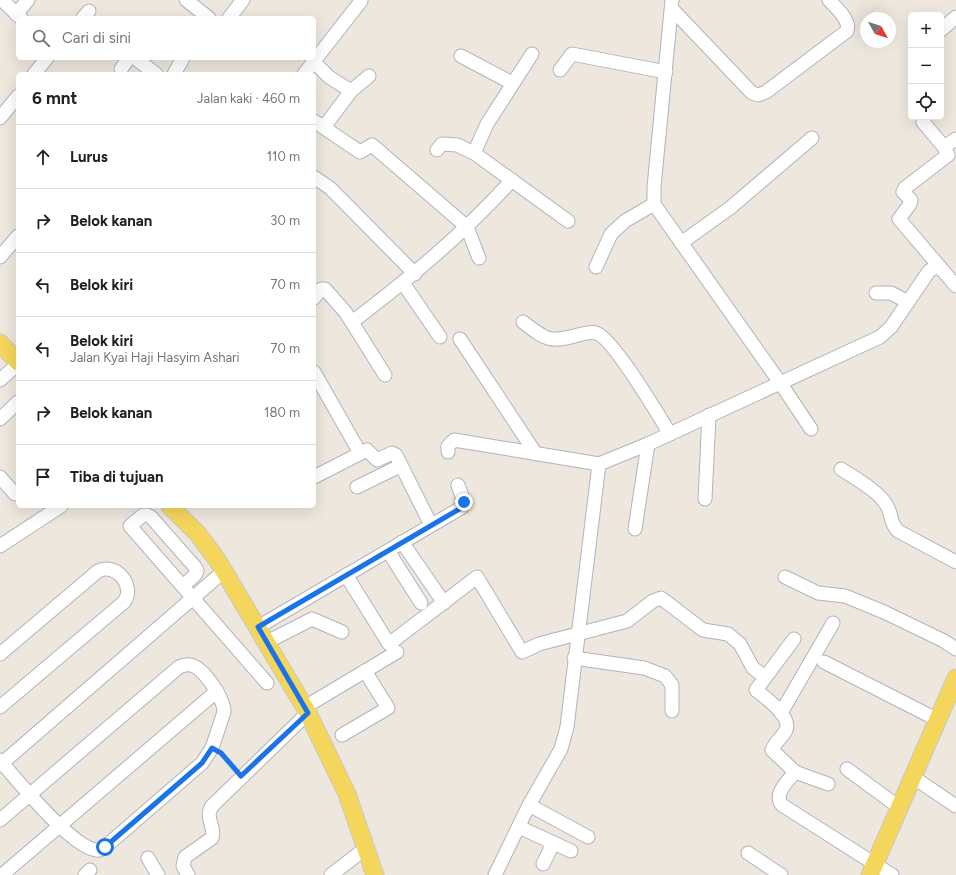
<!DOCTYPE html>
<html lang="id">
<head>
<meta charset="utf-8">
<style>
  :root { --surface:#fff; --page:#f6f6f6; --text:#202124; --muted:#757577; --line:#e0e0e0 }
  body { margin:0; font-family:Figtree,sans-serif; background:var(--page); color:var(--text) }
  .controls { position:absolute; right:12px; top:12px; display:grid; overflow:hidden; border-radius:6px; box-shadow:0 4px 16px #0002 }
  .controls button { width:36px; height:36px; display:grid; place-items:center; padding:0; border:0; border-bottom:1px solid var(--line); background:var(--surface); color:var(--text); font:20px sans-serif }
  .compass { position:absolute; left:860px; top:12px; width:36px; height:36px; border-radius:50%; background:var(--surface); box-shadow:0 4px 16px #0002; rotate:129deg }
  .stop { position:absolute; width:12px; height:12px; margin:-9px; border:3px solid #1a73e8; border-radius:50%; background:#fff }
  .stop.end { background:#1a73e8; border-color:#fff; box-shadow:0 1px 4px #0008 }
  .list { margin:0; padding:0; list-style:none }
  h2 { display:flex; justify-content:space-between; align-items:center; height:52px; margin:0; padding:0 16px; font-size:17px }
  h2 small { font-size:13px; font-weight:400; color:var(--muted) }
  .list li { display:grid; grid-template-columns:26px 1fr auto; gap:12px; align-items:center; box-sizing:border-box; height:64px; padding:0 16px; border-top:1px solid var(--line) }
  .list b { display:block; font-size:15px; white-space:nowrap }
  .list p { margin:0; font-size:13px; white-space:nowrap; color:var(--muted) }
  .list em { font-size:13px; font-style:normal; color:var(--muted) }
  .icon { flex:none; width:22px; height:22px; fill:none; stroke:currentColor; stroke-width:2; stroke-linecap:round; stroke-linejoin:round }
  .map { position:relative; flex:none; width:956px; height:875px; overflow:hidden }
  .search { position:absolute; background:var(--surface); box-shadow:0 4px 16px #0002; left:16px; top:16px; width:300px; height:44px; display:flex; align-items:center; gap:10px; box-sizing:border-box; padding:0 14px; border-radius:6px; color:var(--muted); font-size:15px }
  .panel { position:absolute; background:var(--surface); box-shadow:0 4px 16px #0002; left:16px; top:72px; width:300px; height:436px; border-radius:6px }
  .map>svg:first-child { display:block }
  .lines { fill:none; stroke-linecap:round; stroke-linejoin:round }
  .minor-casing { stroke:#b1b3bf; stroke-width:15 }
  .major-casing { stroke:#c8c8c8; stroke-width:19 }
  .path { stroke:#c8c8c8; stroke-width:1.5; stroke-dasharray:3 2; stroke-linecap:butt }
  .minor { stroke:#fff; stroke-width:13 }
  .major { stroke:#f4d65c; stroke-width:17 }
  .route { stroke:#1a73e8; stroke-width:5 }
</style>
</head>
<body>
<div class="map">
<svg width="956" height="875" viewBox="0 0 956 875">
  <rect width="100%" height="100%" fill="#ede7dd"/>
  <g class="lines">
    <defs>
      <g id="minor">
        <path d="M2,0L21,18"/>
        <path d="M186,0L209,18"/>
        <path d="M672,0L654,187V204L781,384L811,429"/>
        <path d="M672,9L752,93L758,95L766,92L847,31C851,20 836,8 829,0"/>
        <path d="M16,14L28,0"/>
        <path d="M83,18L89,11"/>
        <path d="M229,18L243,0"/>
        <path d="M941,30L956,17"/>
        <path d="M461,56L512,83"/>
        <path d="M135,58L156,74"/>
        <path d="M314,62L329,77L351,91"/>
        <path d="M121,69L129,58"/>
        <path d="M560,70L572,54L666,72"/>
        <path d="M34,74L47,58"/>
        <path d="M174,74L183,58"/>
        <path d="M304,74L361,1"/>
        <path d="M0,118L18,96"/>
        <path d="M314,121L360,152L372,145L467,227L479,258"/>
        <path d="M923,122L944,147L956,139"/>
        <path d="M324,127L351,91L369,76"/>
        <path d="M944,147L948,155L905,188L903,192L911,200L910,204L899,219L956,286"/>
        <path d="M437,150L442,144L457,145L474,153L568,221"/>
        <path d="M474,153L487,124L532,54"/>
        <path d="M314,177L330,188L415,274"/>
        <path d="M681,243L730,208L812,138"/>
        <path d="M0,257L18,236"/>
        <path d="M596,267L611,234L625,221L654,204"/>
        <path d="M403,283L440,337"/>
        <path d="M876,293H891L908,302"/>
        <path d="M314,298L321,289H325L346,313L385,375"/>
        <path d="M352,322C410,278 462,235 512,180"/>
        <path d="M523,322C546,340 550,343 578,335C584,334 590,331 596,333C612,337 659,416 670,434"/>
        <path d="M460,339L536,454"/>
        <path d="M314,372L360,453"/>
        <path d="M0,380L18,364"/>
        <path d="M0,419L18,402"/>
        <path d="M448,452V446L454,440L599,464L648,444L880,337L891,327L929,271L934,268H940"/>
        <path d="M841,469C855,478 880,492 887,506C893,516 889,522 898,531L956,562"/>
        <path d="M0,477L15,494"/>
        <path d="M314,477L367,450L377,460L392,453L396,455L431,525"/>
        <path d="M357,487L400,466"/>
        <path d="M705,499L709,415"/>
        <path d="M635,529L648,444"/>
        <path d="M402,542L444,603"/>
        <path d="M0,546L61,506"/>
        <path d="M388,551L421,603"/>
        <path d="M346,575L389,644L477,577L522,652L539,644L627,621L653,601L661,598L703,630L728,634L740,644L753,668L765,677"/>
        <path d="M785,577L818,593L845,596L884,612L944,641L956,649"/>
        <path d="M183,586L195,575L197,571L195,567L151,517L147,515H143L130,526L267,683"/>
        <path d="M258,627L461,508L464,502L458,485"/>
        <path d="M794,639L756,690C765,697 792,717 786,730C782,738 775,742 772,750L795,772L828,784"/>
        <path d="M267,642L312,619L342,632"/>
        <path d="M0,654L98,571C116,562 136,586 124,602L0,707"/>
        <path d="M574,658L644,668L665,676L672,685V711"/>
        <path d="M824,662L938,720"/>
        <path d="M305,707L397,652"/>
        <path d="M781,713L833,623"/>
        <path d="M342,735L388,708L365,671"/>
        <path d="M0,760L2,763C19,782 73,849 97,850C100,851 102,849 105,847L202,763L212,748L224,712C224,699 204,668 191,665C186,664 183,665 179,667L0,820"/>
        <path d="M0,765L224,571"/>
        <path d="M847,769L900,808"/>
        <path d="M795,772C788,781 773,794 782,805L892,875"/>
        <path d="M913,777L956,806"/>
        <path d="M529,805L588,837"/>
        <path d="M519,827L571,851"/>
        <path d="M748,853L781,875"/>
        <path d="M148,858L158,875"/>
        <path d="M543,864L550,850V843"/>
        <path d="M2,875L217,691"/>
        <path d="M85,875L90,870"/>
        <path d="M188,875L183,866L185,857L212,838C216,826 204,819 212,806L308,713"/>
        <path d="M331,875L366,848"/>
        <path d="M495,875L529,805L561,749L567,727L599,464"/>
      </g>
      <g id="major">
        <path d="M0,343L18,362"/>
        <path d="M170,506L198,534L218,561L308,713L347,794L375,875"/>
        <path d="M870,875L956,678"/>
      </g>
    </defs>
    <!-- minor casing -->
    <use href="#minor" class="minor-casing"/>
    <!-- major casing -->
    <use href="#major" class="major-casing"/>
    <!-- path -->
    <path class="path" d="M221,754L234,769"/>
    <!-- minor -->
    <use href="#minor" class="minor"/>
    <!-- major -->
    <use href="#major" class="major"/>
  </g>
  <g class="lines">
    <!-- route -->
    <path class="route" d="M105,847L202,763L212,748L221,753L241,776L308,713L258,627L461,508L464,502"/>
  </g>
</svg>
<div class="controls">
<button>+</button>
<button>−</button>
<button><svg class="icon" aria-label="locate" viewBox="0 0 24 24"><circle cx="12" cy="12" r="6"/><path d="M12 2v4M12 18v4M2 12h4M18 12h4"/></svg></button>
</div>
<svg class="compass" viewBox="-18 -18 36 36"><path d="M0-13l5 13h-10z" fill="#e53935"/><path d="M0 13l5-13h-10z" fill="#757577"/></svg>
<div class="stop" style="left:105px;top:847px"></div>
<div class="stop end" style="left:464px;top:502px"></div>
<div class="search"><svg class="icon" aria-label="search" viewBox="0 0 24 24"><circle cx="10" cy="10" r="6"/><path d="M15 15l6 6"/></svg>Cari di sini</div>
<section class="panel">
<h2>6 mnt<small>Jalan kaki · 460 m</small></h2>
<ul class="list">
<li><svg class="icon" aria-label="ahead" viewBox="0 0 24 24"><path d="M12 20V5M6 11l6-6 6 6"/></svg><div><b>Lurus</b></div><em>110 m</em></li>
<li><svg class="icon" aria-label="right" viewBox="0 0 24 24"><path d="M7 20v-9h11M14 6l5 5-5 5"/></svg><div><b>Belok kanan</b></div><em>30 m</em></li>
<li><svg class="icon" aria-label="left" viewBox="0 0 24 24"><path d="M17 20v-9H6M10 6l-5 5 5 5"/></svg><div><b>Belok kiri</b></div><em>70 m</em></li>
<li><svg class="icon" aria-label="left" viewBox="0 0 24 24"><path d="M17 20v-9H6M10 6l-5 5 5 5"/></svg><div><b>Belok kiri</b><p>Jalan Kyai Haji Hasyim Ashari</p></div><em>70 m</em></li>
<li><svg class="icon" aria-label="right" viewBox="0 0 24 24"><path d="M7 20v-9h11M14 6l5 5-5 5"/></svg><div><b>Belok kanan</b></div><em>180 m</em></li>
<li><svg class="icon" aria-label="arrive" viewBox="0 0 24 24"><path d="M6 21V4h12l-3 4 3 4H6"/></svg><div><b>Tiba di tujuan</b></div></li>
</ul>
</section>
</div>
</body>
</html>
